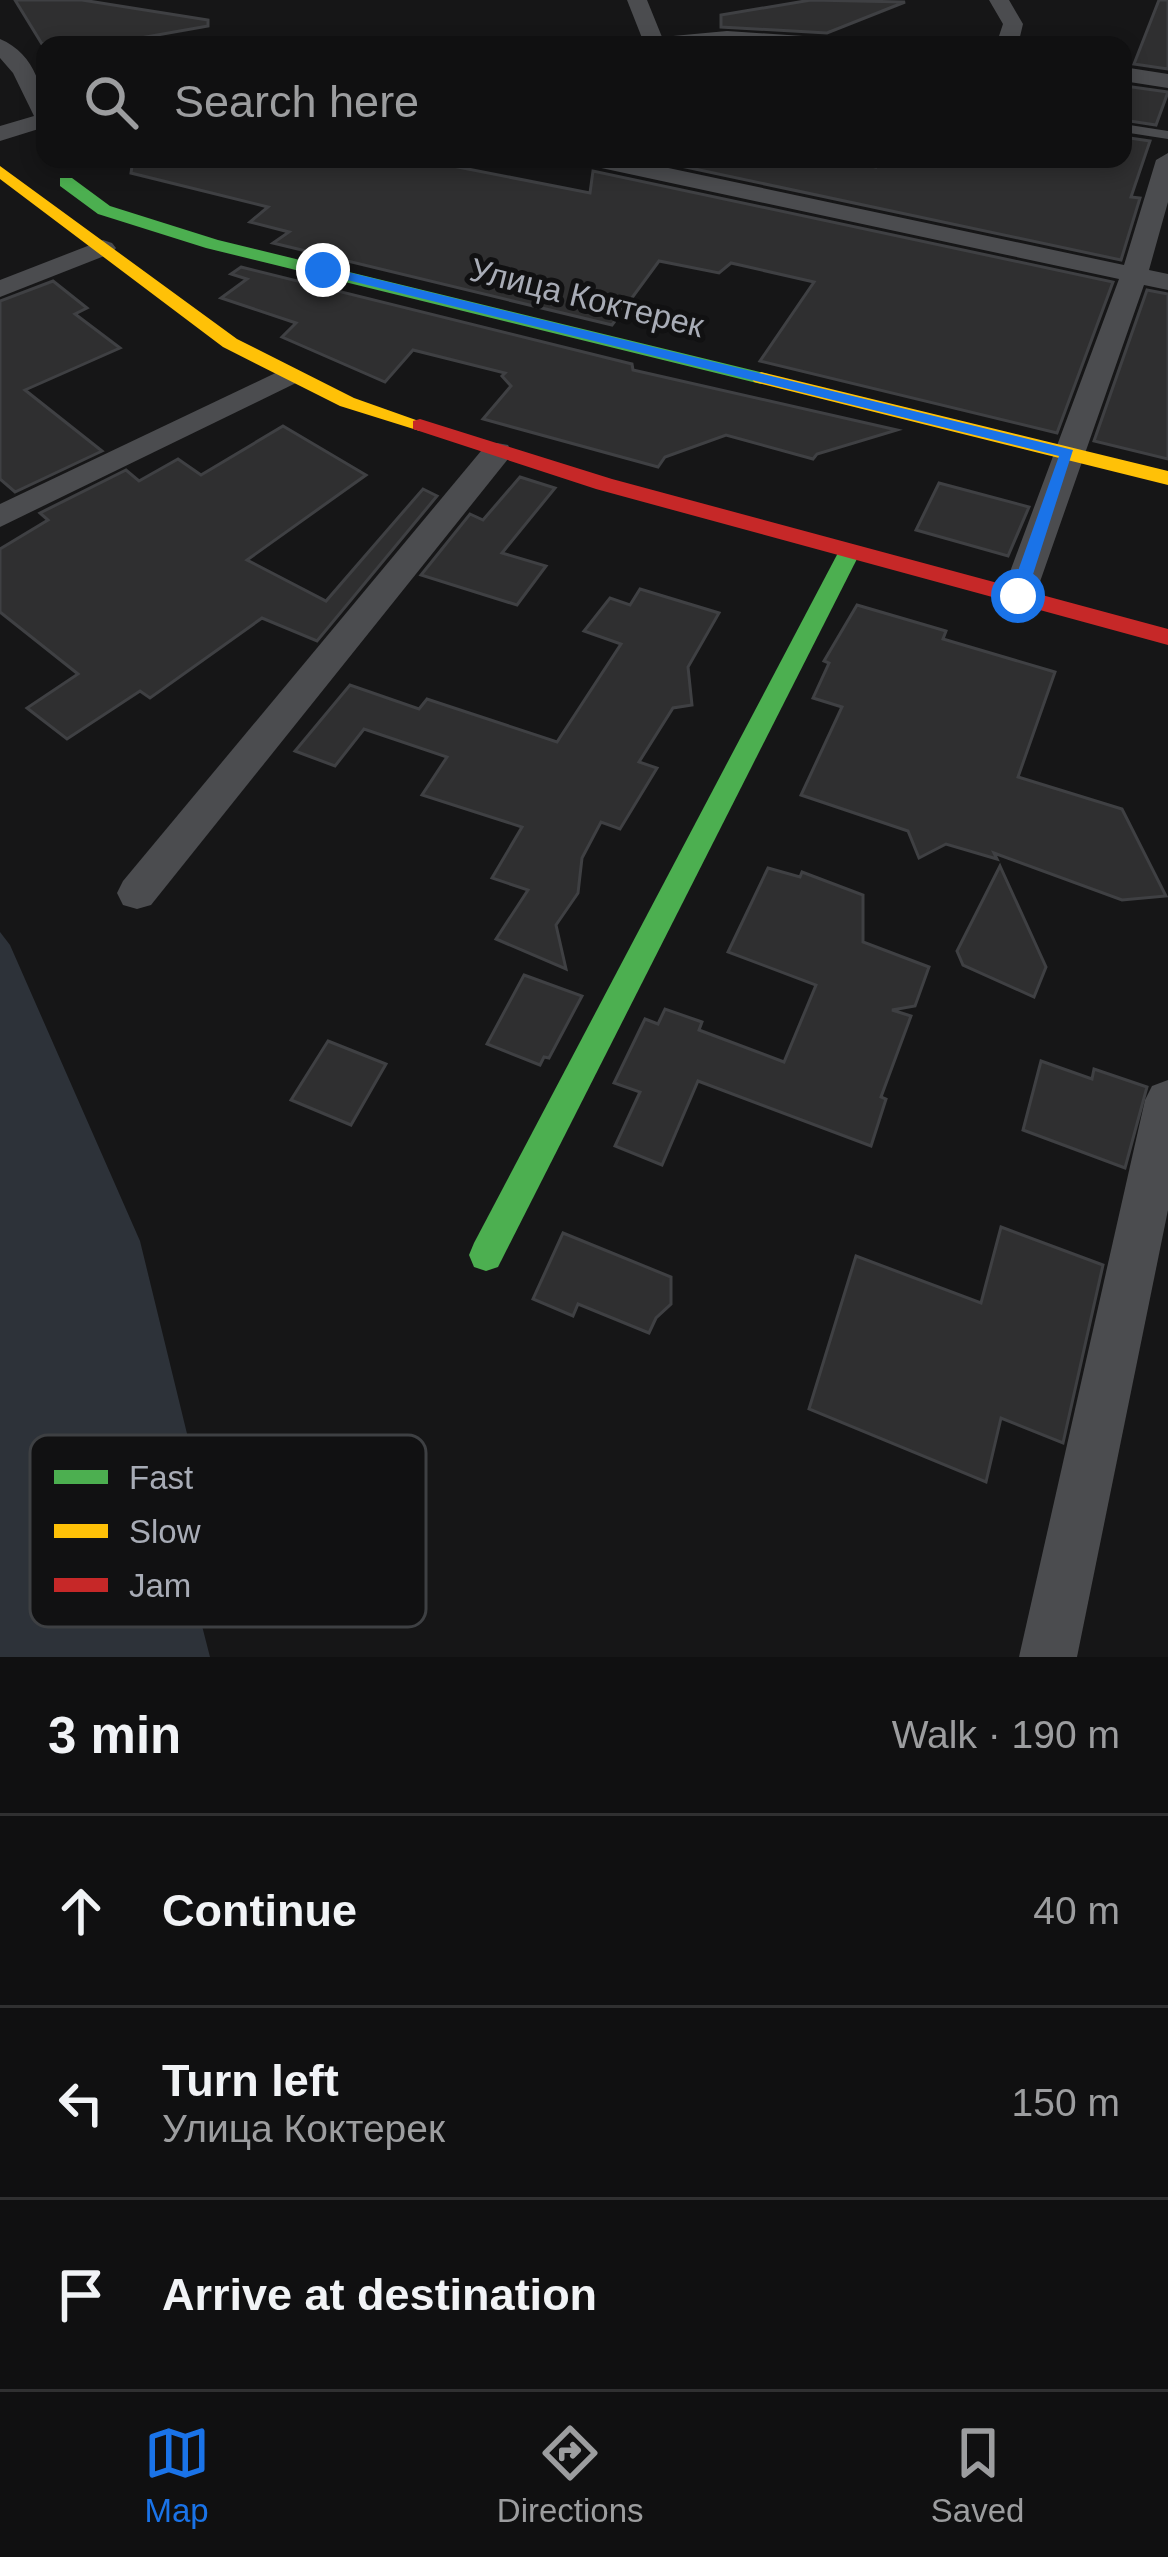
<!DOCTYPE html>
<html lang="en">
<head>
<meta charset="utf-8">
<style>
  :root { --surface:#101011; --page:#1e1e1f; --text:#f1f3f6; --muted:#9c9d9f; --line:#303031; --accent:#1a73e8 }
  body { margin:0; font-family:Arial,sans-serif; background:var(--page); color:var(--text) }
  .stop { position:absolute; width:36px; height:36px; margin:-27px; border:9px solid #1a73e8; border-radius:50%; background:#fff }
  .stop.end { background:#1a73e8; border-color:#fff; box-shadow:0 3px 12px #0008 }
  .list { margin:0; padding:0; list-style:none }
  h2 { display:flex; justify-content:space-between; align-items:center; height:156px; margin:0; padding:0 48px; font-size:51px }
  h2 small { font-size:39px; font-weight:400; color:var(--muted) }
  .list li { display:grid; grid-template-columns:78px 1fr auto; gap:36px; align-items:center; box-sizing:border-box; height:192px; padding:0 48px; border-top:3px solid var(--line) }
  .list b { display:block; font-size:45px; white-space:nowrap }
  .list p { margin:0; font-size:39px; white-space:nowrap; color:var(--muted) }
  .list em { font-size:39px; font-style:normal; color:var(--muted) }
  .icon { flex:none; width:66px; height:66px; fill:none; stroke:currentColor; stroke-width:2; stroke-linecap:round; stroke-linejoin:round }
  .map { position:relative; flex:none; width:1168px; height:1657px; overflow:hidden }
  .search { position:absolute; background:var(--surface); box-shadow:0 6px 18px #0003; left:36px; right:36px; top:36px; height:132px; display:flex; align-items:center; gap:30px; box-sizing:border-box; padding:0 42px; border-radius:24px; color:var(--muted); font-size:45px }
  .sheet { height:732px; background:var(--surface) }
  nav { display:flex; justify-content:space-around; align-items:center; box-sizing:border-box; height:168px; border-top:3px solid var(--line); background:var(--surface); font-size:33px; color:var(--muted) }
  nav a { display:grid; justify-items:center; gap:6px }
  nav .on { color:var(--accent) }
  .map>svg:first-child { display:block }
  .water { fill:#2d3239 }
  .building { fill:#2f2f30; stroke:#3f4043; stroke-width:3 }
  .lines { fill:none; stroke-linecap:round; stroke-linejoin:round }
  .lane { fill:#4b4c4f; fill-rule:evenodd }
  .street { fill:#4b4c4f; fill-rule:evenodd }
  .fast { fill:#4caf50; fill-rule:evenodd }
  .slow { fill:#ffc107; fill-rule:evenodd }
  .jam { fill:#c62828; fill-rule:evenodd }
  .route { fill:#1a73e8 }
  .labels { text-anchor:middle; stroke-width:10; stroke-linejoin:round; paint-order:stroke }
  .far-street-label { font-size:33px; fill:#a8acb6; stroke:#111112 }
  .key { fill:#111112; stroke:#3e4043; stroke-width:3 }
  .key-label { font-size:33px; fill:#a8acb6 }
</style>
</head>
<body>
<div class="map">
<svg width="1168" height="1657" viewBox="0 0 1168 1657">
  <rect width="100%" height="100%" fill="#161617"/>
  <!-- water -->
  <path class="water" d="M0,932L10,945L140,1241L191,1450L189,1575L210,1657H0Z"/>
  <!-- building -->
  <g class="building">
    <path d="M15,0H82L208,20V26L101,45H72L65,39L42,44Z"/>
    <path d="M811,0L905,2L827,33L721,27V15Z"/>
    <path d="M1159,0H1168V69L1134,64Z"/>
    <path d="M1125,86L1168,92L1156,125L1123,120Z"/>
    <path d="M1123,137L1150,141L1131,197L1140,198L1121,260L648,159H836L876,167L881,159H1123Z"/>
    <path d="M133,159H417L590,193L593,171L1113,282L1057,433L760,361L814,282L731,263L719,273L659,261L612,325L273,243L289,232L250,222L268,207L131,173Z"/>
    <path d="M241,267L632,364L633,370L897,430L817,454L813,459L726,435L665,457L658,467L483,419L511,386L502,376L505,373L413,350L385,382L282,337L296,323L221,298L247,279L231,274Z"/>
    <path d="M53,281L87,308L75,314L120,348L25,390L102,451L15,492L0,479V301Z"/>
    <path d="M1147,290L1168,294V459L1094,441Z"/>
    <path d="M283,426L366,475L247,560L326,601L423,489L437,496L317,641L262,618L150,698L140,691L67,739L27,708L78,674L0,612V549L48,520L40,513L126,470L139,481L178,459L201,475Z"/>
    <path d="M520,477L555,488L502,553L546,566L517,605L421,575L470,514L483,520Z"/>
    <path d="M939,483L1029,507L1008,556L916,530Z"/>
    <path d="M640,589L719,613L688,667L692,705L673,708L639,762L657,768L620,829L601,822L582,858L578,893L556,925L566,969L496,939L528,890L492,878L522,827L422,795L447,757L364,729L335,766L295,751L350,685L419,709L427,699L557,742L621,644L584,631L610,598L630,605Z"/>
    <path d="M857,605L946,631L943,639L1055,672L1018,777L1122,809L1166,896L1122,900L994,853L997,859L946,844L919,858L908,831L801,795L842,707L813,698L829,663L824,661Z"/>
    <path d="M1000,866L1046,967L1034,997L963,965L957,951Z"/>
    <path d="M768,868L800,877L802,872L863,895V942L929,967L915,1006L892,1010L911,1016L881,1097L886,1099L871,1146L698,1081L662,1165L615,1146L640,1092L614,1083L645,1019L658,1024L665,1009L702,1022L699,1030L784,1062L816,985L728,952Z"/>
    <path d="M524,975L582,996L549,1058L544,1057L540,1065L487,1044Z"/>
    <path d="M328,1041L386,1064L351,1125L291,1100Z"/>
    <path d="M1041,1061L1092,1079L1094,1069L1147,1087L1125,1168L1023,1130Z"/>
    <path d="M1001,1227L1103,1265L1063,1443L1001,1418L986,1482L809,1409L856,1256L981,1303Z"/>
    <path d="M563,1233L671,1277V1304L656,1318L649,1333L578,1304L573,1316L533,1299Z"/>
  </g>
  <g class="lines">
    <!-- lane -->
    <path class="lane" d="M1123,124L1168,131V139L1123,132Z"/>
    <!-- street -->
    <g class="street">
      <path d="M627,0H647L662,37L727,31L848,39L859,45H629L642,38Z"/>
      <path d="M989,0H1009L1023,24L1018,45H996L1003,24Z"/>
      <path d="M0,39C36,54 45,92 45,127L0,141V126L34,116L13,73L0,58Z"/>
      <path d="M1123,67L1168,74V88L1123,81Z"/>
      <path d="M1168,153V202L1149,270L1168,274V290L1144,285L1035,596L1030,604H1006L1001,596L1119,279L592,166L580,159H626L1124,265L1156,160Z"/>
      <path d="M103,240L112,243L116,248L112,253L0,297V280Z"/>
      <path d="M288,367L298,370L302,376L298,382L0,527V504Z"/>
      <path d="M497,443L508,445L512,452L508,459L151,905L137,909L123,905L117,893L123,881L486,445Z"/>
      <path d="M1168,1080V1210L1077,1657H1019L1145,1100L1152,1086Z"/>
    </g>
    <!-- fast -->
    <g class="fast">
      <path d="M60,178H72L110,206L218,240L768,374L771,378L761,384L206,248L98,214L60,186Z"/>
      <path d="M850,544L861,551L498,1267L486,1271L474,1267L469,1255L474,1243L839,551Z"/>
    </g>
    <!-- slow -->
    <g class="slow">
      <path d="M0,166L237,339L354,398L430,425L420,431L340,406L223,347L0,179Z"/>
      <path d="M761,372L1168,471V485L754,382L751,378Z"/>
    </g>
    <!-- jam -->
    <path class="jam" d="M420,419L612,479L1168,629V645L596,489L413,429V421Z"/>
  </g>
  <!-- route -->
  <path class="route" d="M323,266L1073,450L1026,596L1018,601L1009,596L1059,456L319,273Z"/>
  <g class="labels">
    <!-- far-street labels -->
    <g class="far-street-label">
      <text transform="translate(587 297) rotate(14)" y="12">Улица Коктерек</text>
    </g>
  </g>
  <!-- legend -->
  <rect x="30" y="1435" width="396" height="192" rx="18" class="key"/>
  <rect x="54" y="1470" width="54" height="14" fill="#4caf50"/>
  <rect x="54" y="1524" width="54" height="14" fill="#ffc107"/>
  <rect x="54" y="1578" width="54" height="14" fill="#c62828"/>
  <g class="key-label">
    <text x="129" y="1489">Fast</text>
    <text x="129" y="1543">Slow</text>
    <text x="129" y="1597">Jam</text>
  </g>
</svg>
<div class="stop" style="left:1018px;top:596px"></div>
<div class="stop end" style="left:323px;top:270px"></div>
<div class="search"><svg class="icon" aria-label="search" viewBox="0 0 24 24"><circle cx="10" cy="10" r="6"/><path d="M15 15l6 6"/></svg>Search here</div>
</div>
<section class="sheet">
<h2>3 min<small>Walk · 190 m</small></h2>
<ul class="list">
<li><svg class="icon" aria-label="ahead" viewBox="0 0 24 24"><path d="M12 20V5M6 11l6-6 6 6"/></svg><div><b>Continue</b></div><em>40 m</em></li>
<li><svg class="icon" aria-label="left" viewBox="0 0 24 24"><path d="M17 20v-9H6M10 6l-5 5 5 5"/></svg><div><b>Turn left</b><p>Улица Коктерек</p></div><em>150 m</em></li>
<li><svg class="icon" aria-label="arrive" viewBox="0 0 24 24"><path d="M6 21V4h12l-3 4 3 4H6"/></svg><div><b>Arrive at destination</b></div></li>
</ul>
</section>
<nav>
<a class="on"><svg class="icon" aria-label="map" viewBox="0 0 24 24"><path d="M3 6l6-2 6 2 6-2v14l-6 2-6-2-6 2zM9 4v14M15 6v14"/></svg>Map</a>
<a><svg class="icon" aria-label="directions" viewBox="0 0 24 24"><path d="M12 3l9 9-9 9-9-9zM9 14v-3h6M13 9l2 2-2 2"/></svg>Directions</a>
<a><svg class="icon" aria-label="saved" viewBox="0 0 24 24"><path d="M7 4h10v16l-5-4-5 4z"/></svg>Saved</a>
</nav>
</body>
</html>
